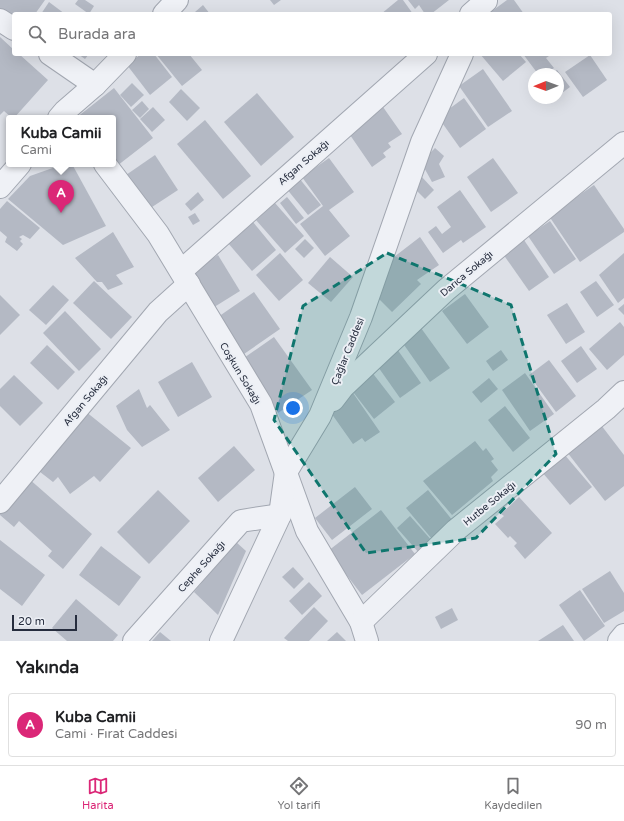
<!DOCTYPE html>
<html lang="tr">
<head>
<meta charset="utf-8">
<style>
  :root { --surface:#fff; --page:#f2f2f2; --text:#202124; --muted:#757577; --line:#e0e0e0; --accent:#db2777 }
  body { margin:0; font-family:"Varela Round",sans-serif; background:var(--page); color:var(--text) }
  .compass { position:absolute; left:528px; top:68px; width:36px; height:36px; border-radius:50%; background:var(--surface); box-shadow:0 4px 16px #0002; rotate:269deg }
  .scale { position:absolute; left:12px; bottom:10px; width:65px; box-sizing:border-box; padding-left:4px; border:2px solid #262d3e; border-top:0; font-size:11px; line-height:14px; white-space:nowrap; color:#262d3e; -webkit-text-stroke:3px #eceff5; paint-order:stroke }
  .you { position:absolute; left:293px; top:408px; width:14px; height:14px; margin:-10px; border:3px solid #fff; border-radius:50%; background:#1a73e8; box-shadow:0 0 0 6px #1a73e833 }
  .badge { display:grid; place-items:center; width:26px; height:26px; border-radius:50%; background:var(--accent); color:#fff; font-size:13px; font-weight:700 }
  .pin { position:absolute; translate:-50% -33px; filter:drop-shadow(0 1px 2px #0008) }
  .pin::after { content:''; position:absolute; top:21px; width:14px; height:12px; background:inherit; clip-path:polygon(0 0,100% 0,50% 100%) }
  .popup { position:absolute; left:6px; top:115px; width:110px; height:52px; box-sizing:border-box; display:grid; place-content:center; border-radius:4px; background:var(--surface); filter:drop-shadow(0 1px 3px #0005); font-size:13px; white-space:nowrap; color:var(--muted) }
  .popup b { font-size:15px; color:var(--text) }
  .popup::after { content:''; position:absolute; left:50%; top:100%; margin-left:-8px; border:8px solid transparent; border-top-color:var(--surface) }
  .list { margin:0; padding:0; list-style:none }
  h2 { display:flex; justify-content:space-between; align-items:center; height:52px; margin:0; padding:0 16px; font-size:17px }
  h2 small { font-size:13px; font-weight:400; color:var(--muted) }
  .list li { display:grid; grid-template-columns:26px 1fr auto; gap:12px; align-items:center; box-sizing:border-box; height:64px; margin:0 8px 8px; padding:0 8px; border:1px solid var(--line); border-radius:4px }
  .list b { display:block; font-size:15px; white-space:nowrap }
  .list p { margin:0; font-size:13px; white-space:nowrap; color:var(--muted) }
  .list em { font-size:13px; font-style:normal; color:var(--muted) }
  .icon { flex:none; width:22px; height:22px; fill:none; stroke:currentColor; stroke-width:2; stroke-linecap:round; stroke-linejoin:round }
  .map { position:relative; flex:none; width:624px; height:641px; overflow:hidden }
  .search { position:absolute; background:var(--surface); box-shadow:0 4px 16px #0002; left:12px; right:12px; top:12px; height:44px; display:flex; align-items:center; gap:10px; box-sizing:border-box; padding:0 14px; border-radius:4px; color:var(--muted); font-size:15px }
  .sheet { height:124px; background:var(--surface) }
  nav { display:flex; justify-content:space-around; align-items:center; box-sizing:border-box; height:56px; border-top:1px solid var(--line); background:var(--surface); font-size:11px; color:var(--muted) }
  nav a { display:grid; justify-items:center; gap:2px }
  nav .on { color:var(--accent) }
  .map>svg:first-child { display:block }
  .building { fill:#b4b9c4 }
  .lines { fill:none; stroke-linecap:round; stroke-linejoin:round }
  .minor-casing { stroke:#a2a7b1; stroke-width:24 }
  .tertiary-casing { stroke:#a2a7b1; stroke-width:24 }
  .minor { stroke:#eff1f6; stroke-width:22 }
  .tertiary { stroke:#eff1f6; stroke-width:22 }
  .marked { fill:#0f766e; fill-opacity:0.2; stroke:#0f766e; stroke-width:3; stroke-dasharray:8 5; stroke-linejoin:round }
  .labels { text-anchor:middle; stroke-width:4; stroke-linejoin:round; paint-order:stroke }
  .street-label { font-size:10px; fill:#262d3e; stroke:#eceff5 }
</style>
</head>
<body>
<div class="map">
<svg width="624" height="641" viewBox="0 0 624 641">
  <rect width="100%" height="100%" fill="#dde0e7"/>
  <!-- building -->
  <g class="building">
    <path d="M0,0H45L35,14H14V20L0,10Z"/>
    <path d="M78,0H85L94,6L89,14L75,4Z"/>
    <path d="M270,0H281L274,5Z"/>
    <path d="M398,0H403L413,14H381Z"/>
    <path d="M408,0H449L431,14H425L419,5L415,9Z"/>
    <path d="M507,0H514L524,14H488Z"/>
    <path d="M49,2L65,14H41Z"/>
    <path d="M203,5L210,14H196L195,12Z"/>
    <path d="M0,37L14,50V54H19L48,80L14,118H12L4,111L0,115Z"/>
    <path d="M78,54H89L85,59Z"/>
    <path d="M141,54H154L172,77L150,95L127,65Z"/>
    <path d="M156,54H189L202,70L182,86Z"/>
    <path d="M480,54H519L526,62L503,81Z"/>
    <path d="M523,54H552L546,58L554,68L545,74H538Z"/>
    <path d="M590,55L607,80L583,97L565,72Z"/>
    <path d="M483,69L512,111L488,127L459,86Z"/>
    <path d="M557,70L570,87L558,96V74H551Z"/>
    <path d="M132,83L144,95L131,107L120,95Z"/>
    <path d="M114,88L153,138L113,169V118H76Z"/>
    <path d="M181,89L200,108L187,121L169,102Z"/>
    <path d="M257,93L294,137L261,166L224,122Z"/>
    <path d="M464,98L486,129L460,148L438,117Z"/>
    <path d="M142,101L149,109L140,118L132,110Z"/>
    <path d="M153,107L165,120L152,132L140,119Z"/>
    <path d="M383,107L402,134L388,143L391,147L383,153L386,157L372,167L348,132Z"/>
    <path d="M205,120L251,176L223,199L177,144Z"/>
    <path d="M435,148L444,156L439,164L445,177L432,182L421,162Z"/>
    <path d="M155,155L178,190L149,209L126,175Z"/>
    <path d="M329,158L354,192L329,210L350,236L325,256L300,224L323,206L302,177Z"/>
    <path d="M493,158L518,193L491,212L467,177Z"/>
    <path d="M64,164H72L106,226L63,245L8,199L30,176Z"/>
    <path d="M420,175L434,190L425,199L410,184Z"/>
    <path d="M299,178L321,205L308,215L286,188Z"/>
    <path d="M594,185L624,229V232L580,262L549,216Z"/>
    <path d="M460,190L486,227L463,243L461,240L443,253L428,232L436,226L442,234L451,227L437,207Z"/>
    <path d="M198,192L204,200L191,211L185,204Z"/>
    <path d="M287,197L304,218L296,224L280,203Z"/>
    <path d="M7,201L40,228L30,239L23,235L19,237L22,239L20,241L23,244L17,251L5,242L7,237L0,231V209Z"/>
    <path d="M275,203L304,236L285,253L256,220Z"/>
    <path d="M195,213L200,221L193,225L188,217Z"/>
    <path d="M550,221L576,259L554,274L528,236Z"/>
    <path d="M253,222L276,250L252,271L228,243Z"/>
    <path d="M113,232L134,267L116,275L123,284L108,290L102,282H97L75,258Z"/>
    <path d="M420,237L439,265L417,280L421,284L392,312L371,291L376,275L394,257Z"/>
    <path d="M305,239L314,248L304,258L295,249Z"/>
    <path d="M524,240L549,277L529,291L503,254Z"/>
    <path d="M280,253L303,280L279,301L256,275Z"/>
    <path d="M624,253V298L618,303L599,275Z"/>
    <path d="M218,255L240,291L211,309L189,273Z"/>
    <path d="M330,257L353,277L331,302L308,283Z"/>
    <path d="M94,281L132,317L111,339L73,303Z"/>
    <path d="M596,281L614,305L597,317L580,292Z"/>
    <path d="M53,285L69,300L46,325L29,310Z"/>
    <path d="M254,292L280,329L244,354L218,317Z"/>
    <path d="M465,294L489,327L467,344L442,311Z"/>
    <path d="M0,295L20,315L0,335Z"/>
    <path d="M567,303L585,332L566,344L547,315Z"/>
    <path d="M624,304V315L618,309Z"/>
    <path d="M65,311L101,349L79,371L43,333Z"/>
    <path d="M620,322L624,327V355L607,370L589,349Z"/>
    <path d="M421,328L450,368L430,382L402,342Z"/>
    <path d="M274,337L312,390L278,413L241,360Z"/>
    <path d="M47,345L75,372L58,390L30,363Z"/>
    <path d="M581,346L597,369L577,383L561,361Z"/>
    <path d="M397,349L421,383L400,398L376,364Z"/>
    <path d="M501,350L508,360L493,371L486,361Z"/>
    <path d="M549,360L576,396L556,412L529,375Z"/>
    <path d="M192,362L212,397L178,417L158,382Z"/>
    <path d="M371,371L395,402L374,419L350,388Z"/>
    <path d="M525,373L554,414L530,431L502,390Z"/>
    <path d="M14,375L43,403L20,426L0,406V389Z"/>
    <path d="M489,378L498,389L481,403L472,392Z"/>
    <path d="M139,389L147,408L150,405L170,430L142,447L127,430L116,406Z"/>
    <path d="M353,393L380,432L365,442L362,438L353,444L329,410Z"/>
    <path d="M505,406L530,438L513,452L488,420Z"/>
    <path d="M85,411L131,448L100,482L94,476L70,494L58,477L53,482L35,468Z"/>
    <path d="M601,425L624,455V486L605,501L567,452Z"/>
    <path d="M475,441L483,451L486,448L494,459L491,461L498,470L491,477L493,481L452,515L423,481Z"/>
    <path d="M234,446L255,470L218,502L198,478Z"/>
    <path d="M564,454L592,487L570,505L542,472Z"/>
    <path d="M28,478L92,534L63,569L48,556L52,551L19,521L14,527L0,515V511Z"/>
    <path d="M355,487L372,509L332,540L315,518Z"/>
    <path d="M158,490L190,521L149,564L117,532Z"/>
    <path d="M428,490L453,521L432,539L406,508Z"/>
    <path d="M519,497L552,533L525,559L514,546L517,543L510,536L508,538L495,524L504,516L501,514Z"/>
    <path d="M381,510L415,554L362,595L328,551Z"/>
    <path d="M410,516L433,542L420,554L397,528Z"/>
    <path d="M0,540L45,575L22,606L0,589Z"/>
    <path d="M236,542L246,551L218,615L194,592Z"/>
    <path d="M101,546L141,577L119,606L79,575Z"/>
    <path d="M293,567L304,579L294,589L282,577Z"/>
    <path d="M610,571L624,593V611L604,623L582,589Z"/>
    <path d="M309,582L322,596L302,615L289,601Z"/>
    <path d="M580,590L605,626L584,641L559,605Z"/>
    <path d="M76,599L118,635L113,641H67L52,628Z"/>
    <path d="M314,607L328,621L309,641H288L284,638Z"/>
    <path d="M452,608L458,620L441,629L435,617Z"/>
    <path d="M563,625L574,641H538Z"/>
    <path d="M160,632L171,641H152Z"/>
    <path d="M337,632L346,641H327Z"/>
  </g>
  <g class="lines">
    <defs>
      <g id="minor">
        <path d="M471,14L486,1"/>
        <path d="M0,20L14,29"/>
        <path d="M50,54L95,85"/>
        <path d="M105,164L158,234L261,404L307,531L361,622L367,641"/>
        <path d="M181,271L426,54"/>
        <path d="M333,400L343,387L446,290L624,143"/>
        <path d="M0,502L158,312L189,284"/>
        <path d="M361,622L456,530L606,409L624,392"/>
        <path d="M134,641L241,521L280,515"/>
        <path d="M221,641L280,515L286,472L320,416L361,317L422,142L462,54"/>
        <path d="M619,641L624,635"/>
      </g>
      <g id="tertiary">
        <path d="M164,14L177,0"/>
        <path d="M59,118L65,111L95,85L125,54"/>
        <path d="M0,187L20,164"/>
      </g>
    </defs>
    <!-- minor casing -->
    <use href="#minor" class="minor-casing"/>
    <!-- tertiary casing -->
    <use href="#tertiary" class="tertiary-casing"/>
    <!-- minor -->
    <use href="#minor" class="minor"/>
    <!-- tertiary -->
    <use href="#tertiary" class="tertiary"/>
  </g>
  <!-- marked area -->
  <path class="marked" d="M387,253L511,305L556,454L476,538L366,553L274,420L303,306Z"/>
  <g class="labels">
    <!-- street labels -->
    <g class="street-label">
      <text transform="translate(303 162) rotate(-41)" y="4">Afgan Sokağı</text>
      <text transform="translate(466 273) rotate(-40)" y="4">Darıca Sokağı</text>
      <text transform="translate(347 351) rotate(-68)" y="4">Çağlar Caddesi</text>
      <text transform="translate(241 373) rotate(59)" y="4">Coşkun Sokağı</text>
      <text transform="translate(85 400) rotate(-50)" y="4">Afgan Sokağı</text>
      <text transform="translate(489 503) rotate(-39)" y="4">Hutbe Sokağı</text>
      <text transform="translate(201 566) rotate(-48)" y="4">Cephe Sokağı</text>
    </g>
  </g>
</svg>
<svg class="compass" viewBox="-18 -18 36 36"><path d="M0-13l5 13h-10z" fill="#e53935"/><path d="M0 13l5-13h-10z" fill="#757577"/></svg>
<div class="scale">20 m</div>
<div class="you"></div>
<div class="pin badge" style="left:61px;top:213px">A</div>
<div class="popup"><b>Kuba Camii</b>Cami</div>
<div class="search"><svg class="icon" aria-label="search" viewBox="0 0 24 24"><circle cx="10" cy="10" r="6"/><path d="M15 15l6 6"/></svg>Burada ara</div>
</div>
<section class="sheet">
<h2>Yakında<small></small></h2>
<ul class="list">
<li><span class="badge">A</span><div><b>Kuba Camii</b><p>Cami · Fırat Caddesi</p></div><em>90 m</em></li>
</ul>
</section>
<nav>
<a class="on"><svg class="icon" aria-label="map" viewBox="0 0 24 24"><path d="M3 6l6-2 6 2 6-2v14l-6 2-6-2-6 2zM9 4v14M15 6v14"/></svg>Harita</a>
<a><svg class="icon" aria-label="directions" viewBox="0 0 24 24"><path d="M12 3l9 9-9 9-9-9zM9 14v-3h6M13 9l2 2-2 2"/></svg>Yol tarifi</a>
<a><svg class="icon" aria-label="saved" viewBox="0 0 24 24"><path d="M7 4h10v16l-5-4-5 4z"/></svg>Kaydedilen</a>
</nav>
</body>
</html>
